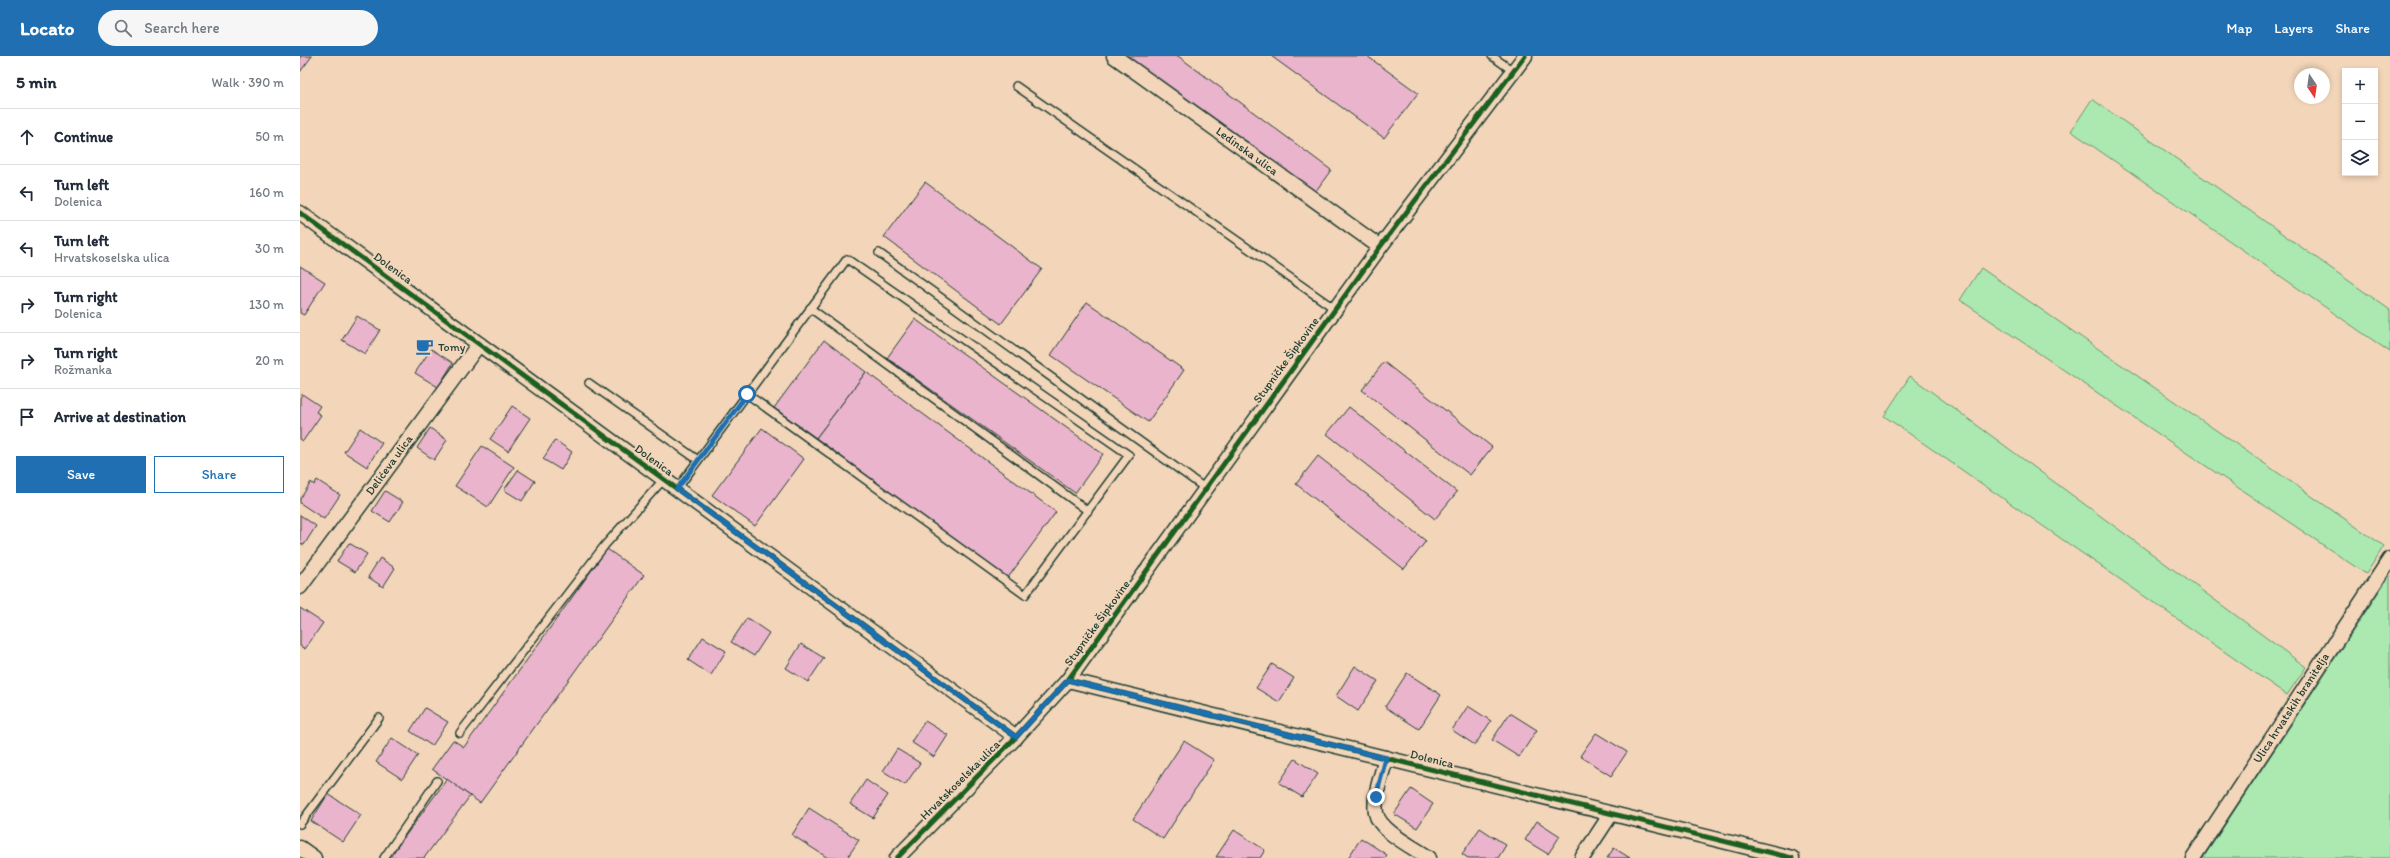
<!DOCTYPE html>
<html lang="en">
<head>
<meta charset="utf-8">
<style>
  :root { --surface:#fff; --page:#f6f6f7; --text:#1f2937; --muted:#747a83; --line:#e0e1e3; --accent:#1f6fb2 }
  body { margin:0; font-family:Itim,sans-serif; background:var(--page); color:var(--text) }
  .controls { position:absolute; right:12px; top:12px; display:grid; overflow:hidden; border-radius:0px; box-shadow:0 2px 6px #0003 }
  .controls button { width:36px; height:36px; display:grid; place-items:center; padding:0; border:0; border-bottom:1px solid var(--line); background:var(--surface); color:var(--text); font:20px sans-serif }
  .compass { position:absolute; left:1994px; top:12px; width:36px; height:36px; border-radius:50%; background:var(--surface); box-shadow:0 2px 6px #0003; rotate:167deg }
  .stop { position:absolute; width:12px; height:12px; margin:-9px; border:3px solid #1f6fb2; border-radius:50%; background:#fff }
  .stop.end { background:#1f6fb2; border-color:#fff; box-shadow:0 1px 4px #0008 }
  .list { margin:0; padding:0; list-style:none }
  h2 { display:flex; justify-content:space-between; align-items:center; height:52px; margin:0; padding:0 16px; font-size:17px }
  h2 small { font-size:13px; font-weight:400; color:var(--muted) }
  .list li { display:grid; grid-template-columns:26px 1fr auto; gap:12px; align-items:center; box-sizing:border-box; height:56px; padding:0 16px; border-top:1px solid var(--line) }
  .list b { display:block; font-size:15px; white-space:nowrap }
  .list p { margin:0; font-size:13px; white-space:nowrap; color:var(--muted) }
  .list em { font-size:13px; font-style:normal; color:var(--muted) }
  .actions { display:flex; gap:8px; padding:12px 16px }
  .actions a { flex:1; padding:9px 0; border:1px solid var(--accent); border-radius:0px; text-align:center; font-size:14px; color:var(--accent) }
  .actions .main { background:var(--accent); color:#fff }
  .icon { flex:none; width:22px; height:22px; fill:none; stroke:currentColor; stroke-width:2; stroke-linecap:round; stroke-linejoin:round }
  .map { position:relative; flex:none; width:2090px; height:802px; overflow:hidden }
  header { display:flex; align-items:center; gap:24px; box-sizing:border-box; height:56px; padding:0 20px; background:var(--accent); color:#fff }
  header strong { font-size:19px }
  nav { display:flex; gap:22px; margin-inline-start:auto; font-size:14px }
  .search { width:280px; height:36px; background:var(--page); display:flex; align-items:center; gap:10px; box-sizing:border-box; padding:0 14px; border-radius:22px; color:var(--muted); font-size:15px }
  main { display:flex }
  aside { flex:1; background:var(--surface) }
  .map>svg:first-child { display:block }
  .green { fill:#abe9b1; stroke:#659372 }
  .building { fill:#eab4cc; stroke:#1f3d34 }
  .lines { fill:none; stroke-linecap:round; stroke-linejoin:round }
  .service-casing { stroke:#1f3d34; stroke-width:10 }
  .minor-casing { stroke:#1f3d34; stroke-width:17 }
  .service { stroke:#f3d6b9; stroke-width:7 }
  .minor { stroke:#f3d6b9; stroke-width:14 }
  .cycleway-casing { stroke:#f3d6b9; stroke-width:8 }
  .cycleway { stroke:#1b5e20; stroke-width:5 }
  .route { stroke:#1f6fb2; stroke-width:5 }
  .labels { text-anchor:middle; stroke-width:4; stroke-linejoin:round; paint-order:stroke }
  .street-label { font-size:12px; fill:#1f3d34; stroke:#f3d6b9 }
  .poi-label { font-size:12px; fill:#1f3d34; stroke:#f3d6b9; text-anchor:start }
</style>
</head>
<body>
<header>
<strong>Locato</strong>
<div class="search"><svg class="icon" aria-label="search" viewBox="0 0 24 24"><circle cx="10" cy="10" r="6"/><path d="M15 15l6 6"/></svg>Search here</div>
<nav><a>Map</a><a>Layers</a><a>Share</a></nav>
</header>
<main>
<aside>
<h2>5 min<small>Walk · 390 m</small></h2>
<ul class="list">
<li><svg class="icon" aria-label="ahead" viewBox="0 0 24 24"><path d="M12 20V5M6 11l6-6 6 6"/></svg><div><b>Continue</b></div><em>50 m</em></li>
<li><svg class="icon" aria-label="left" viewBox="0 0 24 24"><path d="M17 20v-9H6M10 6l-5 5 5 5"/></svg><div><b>Turn left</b><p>Dolenica</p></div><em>160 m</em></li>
<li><svg class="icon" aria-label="left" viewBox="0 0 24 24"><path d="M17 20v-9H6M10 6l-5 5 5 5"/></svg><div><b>Turn left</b><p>Hrvatskoselska ulica</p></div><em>30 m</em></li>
<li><svg class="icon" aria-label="right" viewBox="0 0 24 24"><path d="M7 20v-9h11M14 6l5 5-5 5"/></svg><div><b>Turn right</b><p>Dolenica</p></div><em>130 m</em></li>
<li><svg class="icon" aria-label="right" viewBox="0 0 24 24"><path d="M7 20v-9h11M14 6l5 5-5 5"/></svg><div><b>Turn right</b><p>Rožmanka</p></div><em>20 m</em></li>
<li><svg class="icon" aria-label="arrive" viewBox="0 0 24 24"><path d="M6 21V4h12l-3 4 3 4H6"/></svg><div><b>Arrive at destination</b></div></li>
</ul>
<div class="actions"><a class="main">Save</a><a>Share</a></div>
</aside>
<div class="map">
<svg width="2090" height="802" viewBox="0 0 2090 802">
  <rect width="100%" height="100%" fill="#f3d6b9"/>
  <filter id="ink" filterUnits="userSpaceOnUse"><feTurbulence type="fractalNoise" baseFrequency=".025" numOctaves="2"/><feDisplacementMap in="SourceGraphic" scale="8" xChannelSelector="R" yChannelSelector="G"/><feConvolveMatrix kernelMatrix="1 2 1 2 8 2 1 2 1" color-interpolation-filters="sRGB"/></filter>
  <g filter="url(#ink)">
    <!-- green -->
    <g class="green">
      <path d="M1792,43L2090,254V296L1771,75Z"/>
      <path d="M1681,212L2084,490L2066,518L1660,244Z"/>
      <path d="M1610,320L2006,611L1987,639L1584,360Z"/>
      <path d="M2090,519V802H1903Z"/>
    </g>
    <!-- building -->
    <g class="building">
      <path d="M0,0H12L0,16Z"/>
      <path d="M827,0H878L1031,114L1013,139Z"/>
      <path d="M971,0H1067L1118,37L1084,82Z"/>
      <path d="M625,126L742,213L701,268L584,181Z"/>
      <path d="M0,210L25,226L4,259L0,257Z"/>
      <path d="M787,246L884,314L848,366L751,299Z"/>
      <path d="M57,260L80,274L65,298L42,284Z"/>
      <path d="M615,263L803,398L775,437L587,302Z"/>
      <path d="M524,284L566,316L516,382L474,352Z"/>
      <path d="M131,293L153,307L138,331L115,317Z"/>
      <path d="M1084,306L1192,391L1170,419L1062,334Z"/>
      <path d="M566,316L756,456L707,523L516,382Z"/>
      <path d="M2,338L20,350L16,356L21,359L3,385L0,383V342Z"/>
      <path d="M212,350L230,362L208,395L190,383Z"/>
      <path d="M1049,351L1157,436L1135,463L1027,378Z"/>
      <path d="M60,372L82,387L67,411L44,396Z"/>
      <path d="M130,372L147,384L134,404L117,392Z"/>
      <path d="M462,372L504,403L455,470L412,439Z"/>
      <path d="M255,384L272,396L261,414L243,403Z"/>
      <path d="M182,390L214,411L188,451L155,430Z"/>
      <path d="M1018,400L1126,485L1104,513L996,428Z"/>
      <path d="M218,414L235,425L222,445L204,434Z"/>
      <path d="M17,424L40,439L24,463L0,447V443L11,426L14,429Z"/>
      <path d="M85,435L103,446L90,466L72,455Z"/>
      <path d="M0,459L16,470L4,489L0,487Z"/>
      <path d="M49,487L67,498L55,516L37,505Z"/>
      <path d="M307,493L344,519L180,747L132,713L153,684L164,691Z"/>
      <path d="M80,502L95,512L83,531L68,521Z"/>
      <path d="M0,552L23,567L5,593L0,590Z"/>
      <path d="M447,562L469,577L454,600L431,586Z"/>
      <path d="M403,581L426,595L411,619L388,604Z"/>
      <path d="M501,588L524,602L508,626L486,612Z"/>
      <path d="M972,608L994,622L979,646L956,632Z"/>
      <path d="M1055,610L1078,625L1058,655L1036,640Z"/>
      <path d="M1107,617L1141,639L1119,673L1085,651Z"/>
      <path d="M1168,650L1191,665L1175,689L1152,674Z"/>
      <path d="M125,652L148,666L132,690L110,675Z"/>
      <path d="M1210,657L1237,674L1219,701L1192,684Z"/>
      <path d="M625,665L648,679L634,701L611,686Z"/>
      <path d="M1296,677L1327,696L1311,720L1280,700Z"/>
      <path d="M92,682L118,699L102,723L76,706Z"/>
      <path d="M884,685L914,704L863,783L833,763Z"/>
      <path d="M597,693L620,707L605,729L583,715Z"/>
      <path d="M995,703L1018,718L1002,741L979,727Z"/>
      <path d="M147,723L170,740L124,802H89Z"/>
      <path d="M566,724L588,739L573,762L550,748Z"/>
      <path d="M1111,733L1133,748L1117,772L1094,758Z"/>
      <path d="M28,738L61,759L43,786L11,765Z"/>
      <path d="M509,752L559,784L547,802H528L492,779Z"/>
      <path d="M1237,765L1260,780L1248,798L1225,784Z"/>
      <path d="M1180,772L1206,789L1198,802H1168L1162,798Z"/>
      <path d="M934,774L965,794L960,802L916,801Z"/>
      <path d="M1061,782L1087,799L1085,802H1048Z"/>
      <path d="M1314,792L1330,802H1307Z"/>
    </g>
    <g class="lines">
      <defs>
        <g id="service">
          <path d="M1192,0L1213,15"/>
          <path d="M716,30L1035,253"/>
          <path d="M579,197L906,433"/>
          <path d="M510,252L788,455"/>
          <path d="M289,327L398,404"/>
          <path d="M377,433L547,203L829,399L725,539L447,338"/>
          <path d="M160,677L305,489L364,423"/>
          <path d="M0,768L79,662"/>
          <path d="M84,802L137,725"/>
        </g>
        <g id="minor">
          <path d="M814,0L1080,191"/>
          <path d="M0,157L716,681"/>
          <path d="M0,531L179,288"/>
          <path d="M768,624L1492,802"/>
          <path d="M1086,702C1082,719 1073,740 1076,757C1079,775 1115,792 1129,802"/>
          <path d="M0,792L14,802"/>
          <path d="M597,802L716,681L768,624L1080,191L1225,0"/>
          <path d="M1282,802L1311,758"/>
          <path d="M1893,802L2090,503"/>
        </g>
      </defs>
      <!-- service casing -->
      <use href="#service" class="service-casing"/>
      <!-- minor casing -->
      <use href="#minor" class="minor-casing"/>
      <!-- service -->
      <use href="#service" class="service"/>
      <!-- minor -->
      <use href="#minor" class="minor"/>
      <defs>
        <g id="cycleway">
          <path d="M0,157L716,681"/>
          <path d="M768,624L1492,802"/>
          <path d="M597,802L716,681L768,624L1080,191L1225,0"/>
        </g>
      </defs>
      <!-- cycleway casing -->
      <use href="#cycleway" class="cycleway-casing"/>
      <!-- cycleway -->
      <use href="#cycleway" class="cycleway"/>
    </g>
  </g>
  <g class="lines" filter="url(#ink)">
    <!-- route -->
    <path class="route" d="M447,338L377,433L716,681L768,624L1086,702L1076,741"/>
  </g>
  <!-- icons -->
  <defs>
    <symbol id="cafe-bare" viewBox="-9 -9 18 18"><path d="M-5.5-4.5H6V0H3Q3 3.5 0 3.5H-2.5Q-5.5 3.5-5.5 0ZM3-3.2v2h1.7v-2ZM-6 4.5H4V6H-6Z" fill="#1f6fb2" stroke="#f3d6b9" stroke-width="2.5" paint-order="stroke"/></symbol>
  </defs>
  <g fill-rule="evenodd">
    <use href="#cafe-bare" x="112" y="278" width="25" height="25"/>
  </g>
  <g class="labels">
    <!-- street labels -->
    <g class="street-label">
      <text transform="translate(947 95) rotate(36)" y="4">Ledinska ulica</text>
      <text transform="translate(93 212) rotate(36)" y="4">Dolenica</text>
      <text transform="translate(986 304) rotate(-54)" y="4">Stupničke Šipkovine</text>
      <text transform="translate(354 404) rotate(36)" y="4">Dolenica</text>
      <text transform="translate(89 409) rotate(-54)" y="4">Delićeva ulica</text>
      <text transform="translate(797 567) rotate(-54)" y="4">Stupničke Šipkovine</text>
      <text transform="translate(1991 652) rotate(-57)" y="4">Ulica hrvatskih branitelja</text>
      <text transform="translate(1132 703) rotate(14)" y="4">Dolenica</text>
      <text transform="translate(660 724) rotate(-45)" y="4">Hrvatskoselska ulica</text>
    </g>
    <!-- poi labels -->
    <g class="poi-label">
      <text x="138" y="295">Tomy</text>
    </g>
  </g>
</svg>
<div class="controls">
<button>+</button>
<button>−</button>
<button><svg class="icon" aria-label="layers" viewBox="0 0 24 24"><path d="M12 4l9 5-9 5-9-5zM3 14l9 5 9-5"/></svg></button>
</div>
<svg class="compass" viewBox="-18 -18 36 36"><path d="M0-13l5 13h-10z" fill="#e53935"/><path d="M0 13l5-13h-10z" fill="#747a83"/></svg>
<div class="stop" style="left:447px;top:338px"></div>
<div class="stop end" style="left:1076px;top:741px"></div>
</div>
</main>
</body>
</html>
